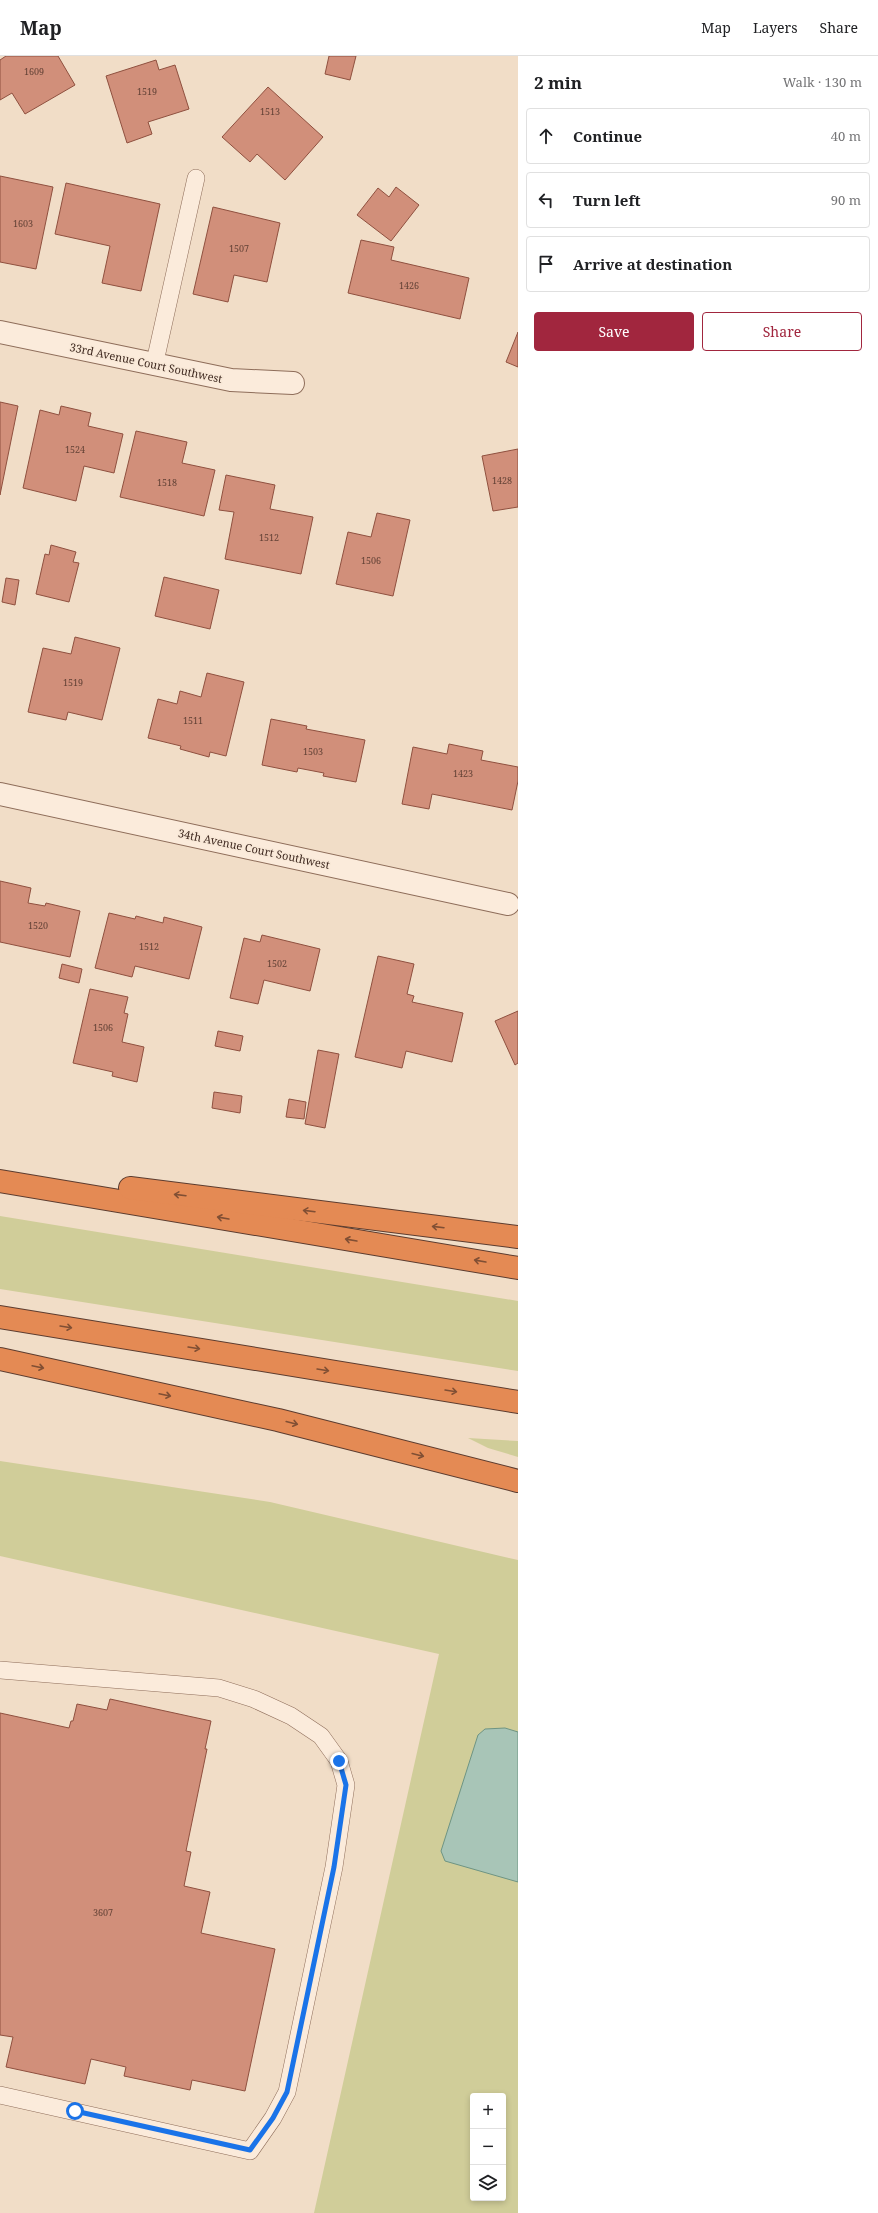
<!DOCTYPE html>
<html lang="en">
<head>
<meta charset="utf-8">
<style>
  :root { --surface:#fff; --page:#f6f6f6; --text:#202124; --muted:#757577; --line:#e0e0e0; --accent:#a1263e }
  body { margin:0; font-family:"Noto Serif",serif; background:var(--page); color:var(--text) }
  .controls { position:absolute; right:12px; bottom:12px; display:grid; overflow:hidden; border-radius:4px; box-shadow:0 2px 6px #0003 }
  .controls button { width:36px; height:36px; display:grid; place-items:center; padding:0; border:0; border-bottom:1px solid var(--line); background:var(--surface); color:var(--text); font:20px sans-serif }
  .stop { position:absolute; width:12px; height:12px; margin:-9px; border:3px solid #1a73e8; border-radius:50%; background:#fff }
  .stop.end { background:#1a73e8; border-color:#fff; box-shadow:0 1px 4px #0008 }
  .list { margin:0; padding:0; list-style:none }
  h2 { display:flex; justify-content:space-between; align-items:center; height:52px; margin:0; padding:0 16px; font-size:17px }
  h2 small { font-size:13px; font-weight:400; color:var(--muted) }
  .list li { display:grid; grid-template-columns:26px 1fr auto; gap:12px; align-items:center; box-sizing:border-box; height:56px; margin:0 8px 8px; padding:0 8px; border:1px solid var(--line); border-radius:4px }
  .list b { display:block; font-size:15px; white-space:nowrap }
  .list em { font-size:13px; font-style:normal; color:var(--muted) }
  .actions { display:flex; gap:8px; padding:12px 16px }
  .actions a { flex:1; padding:9px 0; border:1px solid var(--accent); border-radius:4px; text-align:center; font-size:14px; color:var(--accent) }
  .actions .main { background:var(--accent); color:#fff }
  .icon { flex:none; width:22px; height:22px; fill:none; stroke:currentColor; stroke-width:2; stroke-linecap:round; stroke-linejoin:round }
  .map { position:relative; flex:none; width:518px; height:2157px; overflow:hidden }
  header { display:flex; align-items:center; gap:24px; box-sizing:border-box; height:56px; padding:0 20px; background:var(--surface); border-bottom:1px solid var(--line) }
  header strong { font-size:19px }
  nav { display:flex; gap:22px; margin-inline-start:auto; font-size:14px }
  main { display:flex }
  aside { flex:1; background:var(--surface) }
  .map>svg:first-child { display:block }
  .green { fill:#d0cd99; fill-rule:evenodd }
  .water { fill:#a8c5b7; stroke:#6e9483 }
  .building { fill:#d18f7a; stroke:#8f503f }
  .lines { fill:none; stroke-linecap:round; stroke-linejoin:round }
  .service-casing { stroke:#8e6d5a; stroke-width:18 }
  .minor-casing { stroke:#8e6d5a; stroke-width:24 }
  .motorway-casing { stroke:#5c3c2f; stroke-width:24 }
  .service { stroke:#fbebdb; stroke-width:17 }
  .minor { stroke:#fbebdb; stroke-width:22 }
  .motorway { stroke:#e48a54; stroke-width:22 }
  .oneway { stroke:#804f34 }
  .route { stroke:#1a73e8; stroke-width:5 }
  .labels { text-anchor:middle; stroke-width:3; stroke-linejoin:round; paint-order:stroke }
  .number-label { font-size:9px; fill:#634236 }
  .street-label { font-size:11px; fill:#3e281f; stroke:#f8e8d7 }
</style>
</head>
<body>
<header>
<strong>Map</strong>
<nav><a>Map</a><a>Layers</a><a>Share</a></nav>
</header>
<main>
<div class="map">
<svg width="518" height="2157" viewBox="0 0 518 2157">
  <rect width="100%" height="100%" fill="#f1ddc7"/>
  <!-- green -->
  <g class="green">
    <path d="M0,1160L518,1245V1315L0,1233Z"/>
    <path d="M468,1382L518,1385V1401L488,1392Z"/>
    <path d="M0,1405L270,1446L518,1504V2157H314L439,1598L0,1500ZM473,2040H503V2142H473Z"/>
  </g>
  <!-- water -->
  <path class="water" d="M505,1672L518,1676V1826L445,1805L441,1795L478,1679L485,1673Z"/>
  <!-- building -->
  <g class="building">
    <path d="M6,0H58L75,29L25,58L12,37L0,44V4Z"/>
    <path d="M329,0H356L350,24L325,18Z"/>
    <path d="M156,4L159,14L175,9L189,53L148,66L152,78L127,87L106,20Z"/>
    <path d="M268,31L323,81L285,124L257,98L250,106L222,81Z"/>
    <path d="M0,120L53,131L36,213L0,206Z"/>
    <path d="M66,127L160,148L141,235L102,227L110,190L55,178Z"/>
    <path d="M396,131L419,149L391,185L357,159L378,132L389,141Z"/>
    <path d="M213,151L280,167L267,226L234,219L228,246L193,238Z"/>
    <path d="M361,184L394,191L391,204L469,222L460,263L348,237Z"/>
    <path d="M518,276V311L506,306Z"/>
    <path d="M0,346L18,350L0,439Z"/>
    <path d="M61,350L91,357L88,370L123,378L114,417L84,410L76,445L23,432L40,354L59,359Z"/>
    <path d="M136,375L187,386L182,407L215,414L204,460L120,441Z"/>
    <path d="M518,393V451L493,455L482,400Z"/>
    <path d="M226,419L275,429L270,453L313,461L301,518L225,503L234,456L219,454Z"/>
    <path d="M377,457L410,464L393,540L336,528L348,476L371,481Z"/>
    <path d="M51,489L76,496L73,506L79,507L69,546L36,538L45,498L49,499Z"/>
    <path d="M164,521L219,534L210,573L155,560Z"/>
    <path d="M6,522L19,524L15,549L2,546Z"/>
    <path d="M75,581L120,592L102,664L68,656L66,664L28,656L43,592L71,598Z"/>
    <path d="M207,617L244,626L226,700L210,696L209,701L180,693L181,690L148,682L158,643L177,648L180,635L201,641Z"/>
    <path d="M271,663L307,670L306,673L365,684L356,726L323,720L324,717L298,712L297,716L262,709Z"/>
    <path d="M449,688L483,695L481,704L518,711V725L512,754L432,738L429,753L402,748L413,691L447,698Z"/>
    <path d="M0,825L31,832L28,847L45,850L46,847L80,855L70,901L0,886Z"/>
    <path d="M109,857L135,863L136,860L163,867L164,861L202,871L189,923L135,910L132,921L95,912Z"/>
    <path d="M262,879L320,893L310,935L264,924L258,948L230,942L244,882L260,886Z"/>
    <path d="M378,900L414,908L407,938L414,940L412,946L463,957L452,1006L406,995L402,1012L355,1001Z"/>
    <path d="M62,908L82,913L79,927L59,922Z"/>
    <path d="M90,933L128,941L124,957L128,958L122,986L144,991L137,1026L112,1020L113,1016L73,1007Z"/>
    <path d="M518,955V1007L515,1009L495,965Z"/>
    <path d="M218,975L243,980L240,995L215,990Z"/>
    <path d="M318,994L339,998L325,1072L305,1068Z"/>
    <path d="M214,1036L242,1040L240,1057L212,1052Z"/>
    <path d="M289,1043L306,1046L304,1063L286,1061Z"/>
    <path d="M110,1643L211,1665L205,1693H207L186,1795L191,1796L184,1830L210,1836L201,1877L275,1893L245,2035L192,2024L190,2034L124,2020L126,2011L91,2003L85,2028L6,2011L13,1981L0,1979V1657L69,1672L71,1665H73L77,1648L107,1654Z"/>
  </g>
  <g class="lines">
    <defs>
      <g id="service">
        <path d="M154,310L196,122"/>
        <path d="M0,1614L219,1632L254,1643L291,1660L321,1680L339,1705L346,1729L334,1811L287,2036L273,2062L250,2095L0,2039"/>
      </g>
      <g id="minor">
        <path d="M0,276L231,324L293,327"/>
        <path d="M0,738L508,848"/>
      </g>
      <g id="motorway">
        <path d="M0,1125L518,1212"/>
        <path d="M130,1132L518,1181"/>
        <path d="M0,1261L518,1346"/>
        <path d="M0,1303L278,1364L518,1425"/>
      </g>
    </defs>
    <!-- service casing -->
    <use href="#service" class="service-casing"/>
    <!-- minor casing -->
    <use href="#minor" class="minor-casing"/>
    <!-- motorway casing -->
    <use href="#motorway" class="motorway-casing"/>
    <!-- service -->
    <use href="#service" class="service"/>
    <!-- minor -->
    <use href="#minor" class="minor"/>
    <!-- motorway -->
    <use href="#motorway" class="motorway"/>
  </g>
  <!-- one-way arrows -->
  <defs><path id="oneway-shaft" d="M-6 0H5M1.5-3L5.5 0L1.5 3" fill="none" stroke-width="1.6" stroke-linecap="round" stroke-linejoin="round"/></defs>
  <g class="oneway">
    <use href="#oneway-shaft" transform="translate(180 1139) rotate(-173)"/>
    <use href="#oneway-shaft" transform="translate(309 1155) rotate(-173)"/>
    <use href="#oneway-shaft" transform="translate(223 1162) rotate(-170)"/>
    <use href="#oneway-shaft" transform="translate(438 1171) rotate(-173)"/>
    <use href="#oneway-shaft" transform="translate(351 1184) rotate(-170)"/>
    <use href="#oneway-shaft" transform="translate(480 1205) rotate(-170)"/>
    <use href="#oneway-shaft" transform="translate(66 1271) rotate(9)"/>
    <use href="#oneway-shaft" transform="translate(194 1292) rotate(9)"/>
    <use href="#oneway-shaft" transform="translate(38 1311) rotate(12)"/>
    <use href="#oneway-shaft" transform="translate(323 1314) rotate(9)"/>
    <use href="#oneway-shaft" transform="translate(451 1335) rotate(9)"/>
    <use href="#oneway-shaft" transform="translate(165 1339) rotate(12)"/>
    <use href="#oneway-shaft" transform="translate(292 1367) rotate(14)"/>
    <use href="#oneway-shaft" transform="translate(418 1399) rotate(14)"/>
  </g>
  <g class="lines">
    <!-- route -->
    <path class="route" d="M75,2055L250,2094L273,2062L287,2036L334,1811L346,1729L339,1705"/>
  </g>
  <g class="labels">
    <!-- number labels -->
    <g class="number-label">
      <text x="34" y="19">1609</text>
      <text x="147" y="39">1519</text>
      <text x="270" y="59">1513</text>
      <text x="23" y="171">1603</text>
      <text x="239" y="196">1507</text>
      <text x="409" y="233">1426</text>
      <text x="75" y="397">1524</text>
      <text x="502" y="428">1428</text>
      <text x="167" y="430">1518</text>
      <text x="269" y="485">1512</text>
      <text x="371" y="508">1506</text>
      <text x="73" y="630">1519</text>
      <text x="193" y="668">1511</text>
      <text x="313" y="699">1503</text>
      <text x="463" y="721">1423</text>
      <text x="38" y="873">1520</text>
      <text x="149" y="894">1512</text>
      <text x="277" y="911">1502</text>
      <text x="103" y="975">1506</text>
      <text x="103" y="1860">3607</text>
    </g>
    <!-- street labels -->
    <g class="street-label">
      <text transform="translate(146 307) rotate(12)" y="4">33rd Avenue Court Southwest</text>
      <text transform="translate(254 793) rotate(12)" y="4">34th Avenue Court Southwest</text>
    </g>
  </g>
</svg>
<div class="controls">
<button>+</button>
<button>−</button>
<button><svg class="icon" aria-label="layers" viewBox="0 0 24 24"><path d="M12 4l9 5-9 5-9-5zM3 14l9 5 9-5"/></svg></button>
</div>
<div class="stop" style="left:75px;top:2055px"></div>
<div class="stop end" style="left:339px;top:1705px"></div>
</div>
<aside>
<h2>2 min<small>Walk · 130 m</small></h2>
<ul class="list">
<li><svg class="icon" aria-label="ahead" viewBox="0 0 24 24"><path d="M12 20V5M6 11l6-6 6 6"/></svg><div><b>Continue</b></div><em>40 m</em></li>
<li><svg class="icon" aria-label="left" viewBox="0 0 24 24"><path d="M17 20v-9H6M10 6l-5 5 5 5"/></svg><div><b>Turn left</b></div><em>90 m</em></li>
<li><svg class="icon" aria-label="arrive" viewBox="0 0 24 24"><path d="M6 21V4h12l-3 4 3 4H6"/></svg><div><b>Arrive at destination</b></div></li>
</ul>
<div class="actions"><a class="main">Save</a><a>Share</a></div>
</aside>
</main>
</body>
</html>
